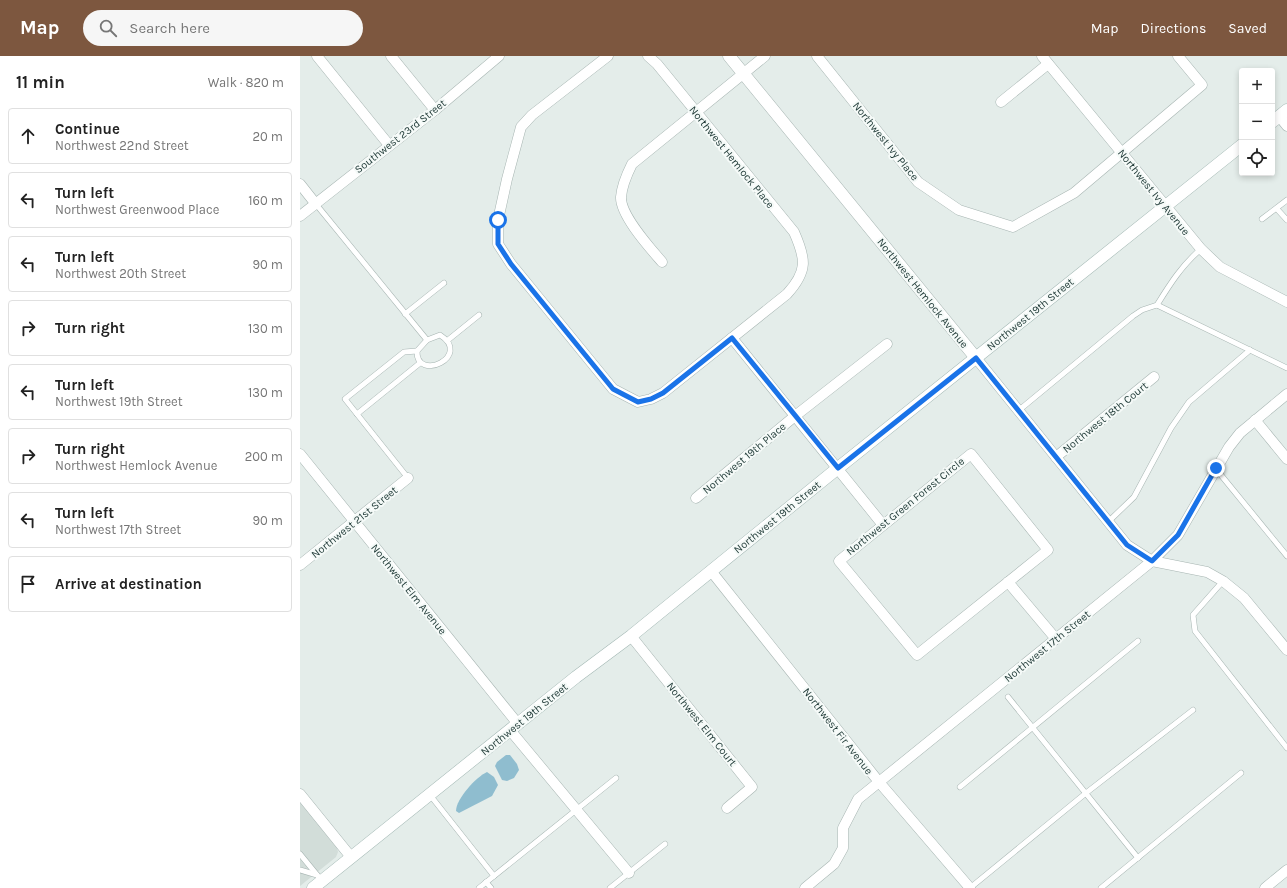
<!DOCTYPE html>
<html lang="en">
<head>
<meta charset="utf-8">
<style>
  :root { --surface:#fff; --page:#f6f6f6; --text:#222; --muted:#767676; --line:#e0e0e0; --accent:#7d573f }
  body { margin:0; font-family:Karla,sans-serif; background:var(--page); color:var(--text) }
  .controls { position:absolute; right:12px; top:12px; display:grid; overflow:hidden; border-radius:4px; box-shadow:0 2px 6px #0003 }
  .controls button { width:36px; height:36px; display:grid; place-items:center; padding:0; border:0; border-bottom:1px solid var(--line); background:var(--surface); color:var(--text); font:20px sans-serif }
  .stop { position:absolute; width:12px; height:12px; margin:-9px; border:3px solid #1a73e8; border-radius:50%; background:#fff }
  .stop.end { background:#1a73e8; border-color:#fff; box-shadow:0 1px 4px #0008 }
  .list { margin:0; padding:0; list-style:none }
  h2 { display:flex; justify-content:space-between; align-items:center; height:52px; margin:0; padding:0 16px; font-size:17px }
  h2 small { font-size:13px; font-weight:400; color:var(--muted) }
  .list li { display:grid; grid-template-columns:26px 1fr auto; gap:12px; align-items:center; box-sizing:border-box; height:56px; margin:0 8px 8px; padding:0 8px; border:1px solid var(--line); border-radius:4px }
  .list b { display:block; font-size:15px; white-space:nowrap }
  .list p { margin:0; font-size:13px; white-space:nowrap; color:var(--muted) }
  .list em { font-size:13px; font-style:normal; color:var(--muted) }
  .icon { flex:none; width:22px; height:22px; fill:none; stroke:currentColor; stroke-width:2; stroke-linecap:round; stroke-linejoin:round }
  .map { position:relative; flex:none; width:987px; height:832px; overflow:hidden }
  header { display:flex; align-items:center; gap:24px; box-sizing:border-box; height:56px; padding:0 20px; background:var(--accent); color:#fff }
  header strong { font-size:19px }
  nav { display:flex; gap:22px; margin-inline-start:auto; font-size:14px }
  .search { width:280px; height:36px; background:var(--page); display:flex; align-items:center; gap:10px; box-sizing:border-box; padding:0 14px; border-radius:22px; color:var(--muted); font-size:15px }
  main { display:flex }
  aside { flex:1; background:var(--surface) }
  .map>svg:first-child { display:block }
  .built { fill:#d2ddd9 }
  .water { fill:#8fbdcf }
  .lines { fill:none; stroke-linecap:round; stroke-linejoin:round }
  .service-casing { stroke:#a7b5b2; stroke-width:6 }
  .minor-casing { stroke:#a7b5b2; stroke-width:11 }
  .tertiary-casing { stroke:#a7b5b2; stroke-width:13 }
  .secondary-casing { stroke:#a3b8b4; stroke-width:13 }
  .service { stroke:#fff; stroke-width:5 }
  .minor { stroke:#fff; stroke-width:10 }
  .tertiary { stroke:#fff; stroke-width:12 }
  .secondary { stroke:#fff; stroke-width:12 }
  .route { stroke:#1a73e8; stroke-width:5 }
  .labels { text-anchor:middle; stroke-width:4; stroke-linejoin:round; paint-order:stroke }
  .street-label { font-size:11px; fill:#243e3b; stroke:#f5faf8 }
</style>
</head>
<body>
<header>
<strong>Map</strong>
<div class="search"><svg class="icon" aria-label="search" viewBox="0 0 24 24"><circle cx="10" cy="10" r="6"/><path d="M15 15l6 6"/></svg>Search here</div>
<nav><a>Map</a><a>Directions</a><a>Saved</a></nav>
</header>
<main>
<aside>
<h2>11 min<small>Walk · 820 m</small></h2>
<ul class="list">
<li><svg class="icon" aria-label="ahead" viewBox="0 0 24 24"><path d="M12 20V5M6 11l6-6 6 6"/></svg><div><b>Continue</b><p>Northwest 22nd Street</p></div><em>20 m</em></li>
<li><svg class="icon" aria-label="left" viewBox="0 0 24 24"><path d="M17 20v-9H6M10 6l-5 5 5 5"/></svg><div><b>Turn left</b><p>Northwest Greenwood Place</p></div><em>160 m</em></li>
<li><svg class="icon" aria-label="left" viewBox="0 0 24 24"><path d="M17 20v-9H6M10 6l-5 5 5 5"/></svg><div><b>Turn left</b><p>Northwest 20th Street</p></div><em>90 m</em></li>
<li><svg class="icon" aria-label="right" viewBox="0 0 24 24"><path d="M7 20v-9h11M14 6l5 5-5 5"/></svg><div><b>Turn right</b></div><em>130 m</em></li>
<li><svg class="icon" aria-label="left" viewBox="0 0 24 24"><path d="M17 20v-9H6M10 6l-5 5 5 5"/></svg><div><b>Turn left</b><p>Northwest 19th Street</p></div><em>130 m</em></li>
<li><svg class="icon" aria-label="right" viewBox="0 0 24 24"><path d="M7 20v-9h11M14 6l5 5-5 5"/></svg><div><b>Turn right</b><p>Northwest Hemlock Avenue</p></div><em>200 m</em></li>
<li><svg class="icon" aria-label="left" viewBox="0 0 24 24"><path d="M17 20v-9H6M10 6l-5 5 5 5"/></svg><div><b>Turn left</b><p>Northwest 17th Street</p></div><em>90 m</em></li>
<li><svg class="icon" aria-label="arrive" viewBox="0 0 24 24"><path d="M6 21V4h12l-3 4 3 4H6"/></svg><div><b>Arrive at destination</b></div></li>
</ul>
</aside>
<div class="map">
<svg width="987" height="832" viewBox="0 0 987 832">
  <rect width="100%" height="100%" fill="#e4edea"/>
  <!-- built -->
  <path class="built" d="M0,746L37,792L38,796L36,801L0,830Z"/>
  <!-- water -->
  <g class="water">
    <path d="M206,699H210L217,708L219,714L214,722L207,725L202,724L195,710L197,706Z"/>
    <path d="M187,716L194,721L198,729L192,740L159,757L156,755C156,743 176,721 187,716Z"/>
  </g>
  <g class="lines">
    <defs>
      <g id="service">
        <path d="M15,147L127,284"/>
        <path d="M977,153L987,164"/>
        <path d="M962,163L987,144"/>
        <path d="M857,249C870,228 882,209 901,193"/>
        <path d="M105,258L144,227"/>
        <path d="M140,279C173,300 116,327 117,295L127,284Z"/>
        <path d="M148,284L179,259"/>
        <path d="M718,355L833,260L842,254L857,249L987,312"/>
        <path d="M57,358L120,307"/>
        <path d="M916,413L987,500"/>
        <path d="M108,422L45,343L104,296L117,295"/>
        <path d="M808,466L834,441L871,372L889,346L950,294"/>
        <path d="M923,525L893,559L895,575L987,692"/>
        <path d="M708,641L838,802"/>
        <path d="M660,731L838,585"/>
        <path d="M130,739L194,820"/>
        <path d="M0,798L22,825"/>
        <path d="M0,814L17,819"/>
        <path d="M186,826L191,832"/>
        <path d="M179,832L316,722"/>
        <path d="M310,832L365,788"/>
        <path d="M670,832L786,737L893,654"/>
        <path d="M801,832L941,717"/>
      </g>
      <g id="minor">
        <path d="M17,0L89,89"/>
        <path d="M91,0L135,54"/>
        <path d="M308,0L232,59L221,71L207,123L198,164V188L211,208L313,333L338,346L351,343L363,337L487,238C508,215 506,203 494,176L357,8L348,0"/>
        <path d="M517,0L618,126L659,154L713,171L774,137L902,29L878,0"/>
        <path d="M742,0L901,193L920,211L987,246"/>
        <path d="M701,46L748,8"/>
        <path d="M979,60L987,70"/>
        <path d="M0,128L15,147"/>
        <path d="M0,160L135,54L199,0"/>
        <path d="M362,206C350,192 320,159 321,141C322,129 327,118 332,108L465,0"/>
        <path d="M432,282L583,469"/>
        <path d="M676,302L827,489L852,505L907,516L923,525L944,542L987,594"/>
        <path d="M955,364L987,403"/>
        <path d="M0,398L218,668"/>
        <path d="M671,398L748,494L617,599L539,505Z"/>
        <path d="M756,401L854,321"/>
        <path d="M396,442L495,360L587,288"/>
        <path d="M0,509L108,422"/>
        <path d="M411,515L579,726L670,832"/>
        <path d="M708,526L756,583"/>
        <path d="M331,580L452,731L427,752"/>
        <path d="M210,674L329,817"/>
        <path d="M0,738L51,801"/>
        <path d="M505,832L534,808L543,792V772L558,743L852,505L878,479L929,391L940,377L987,338"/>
        <path d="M965,832L987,814"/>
      </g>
      <path id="tertiary" d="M429,0L676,302"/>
      <g id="secondary">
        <path d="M972,66L987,54"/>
        <path d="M13,832L276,621L331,580L538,412L942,89"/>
      </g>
    </defs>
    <!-- service casing -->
    <use href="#service" class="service-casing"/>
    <!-- minor casing -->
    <use href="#minor" class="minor-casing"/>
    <!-- tertiary casing -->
    <use href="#tertiary" class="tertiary-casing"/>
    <!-- secondary casing -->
    <use href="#secondary" class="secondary-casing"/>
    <!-- service -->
    <use href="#service" class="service"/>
    <!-- minor -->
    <use href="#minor" class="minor"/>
    <!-- tertiary -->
    <use href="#tertiary" class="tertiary"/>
    <!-- secondary -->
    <use href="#secondary" class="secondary"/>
  </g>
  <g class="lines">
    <!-- route -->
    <path class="route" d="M198,164V188L211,208L313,333L338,346L351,343L363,337L432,282L538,412L676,302L827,489L852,505L878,479L916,412"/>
  </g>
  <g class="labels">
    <!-- street labels -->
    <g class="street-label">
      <text transform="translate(100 80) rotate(-38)" y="4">Southwest 23rd Street</text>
      <text transform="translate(586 85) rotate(51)" y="4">Northwest Ivy Place</text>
      <text transform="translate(432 101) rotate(51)" y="4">Northwest Hemlock Place</text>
      <text transform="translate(854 136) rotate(51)" y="4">Northwest Ivy Avenue</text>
      <text transform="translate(623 237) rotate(51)" y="4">Northwest Hemlock Avenue</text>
      <text transform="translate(730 258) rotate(-39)" y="4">Northwest 19th Street</text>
      <text transform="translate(805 361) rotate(-39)" y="4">Northwest 18th Court</text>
      <text transform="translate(444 402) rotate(-40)" y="4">Northwest 19th Place</text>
      <text transform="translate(605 450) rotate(-39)" y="4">Northwest Green Forest Circle</text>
      <text transform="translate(477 461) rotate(-39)" y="4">Northwest 19th Street</text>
      <text transform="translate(54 466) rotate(-39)" y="4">Northwest 21st Street</text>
      <text transform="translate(109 533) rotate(51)" y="4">Northwest Elm Avenue</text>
      <text transform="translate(747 590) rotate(-39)" y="4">Northwest 17th Street</text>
      <text transform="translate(224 663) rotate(-39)" y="4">Northwest 19th Street</text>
      <text transform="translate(402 668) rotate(51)" y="4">Northwest Elm Court</text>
      <text transform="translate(538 675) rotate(52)" y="4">Northwest Fir Avenue</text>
    </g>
  </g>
</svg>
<div class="controls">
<button>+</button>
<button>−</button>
<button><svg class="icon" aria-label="locate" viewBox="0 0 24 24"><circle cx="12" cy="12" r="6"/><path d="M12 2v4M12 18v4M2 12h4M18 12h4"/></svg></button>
</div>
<div class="stop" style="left:198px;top:164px"></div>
<div class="stop end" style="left:916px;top:412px"></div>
</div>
</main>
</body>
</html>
